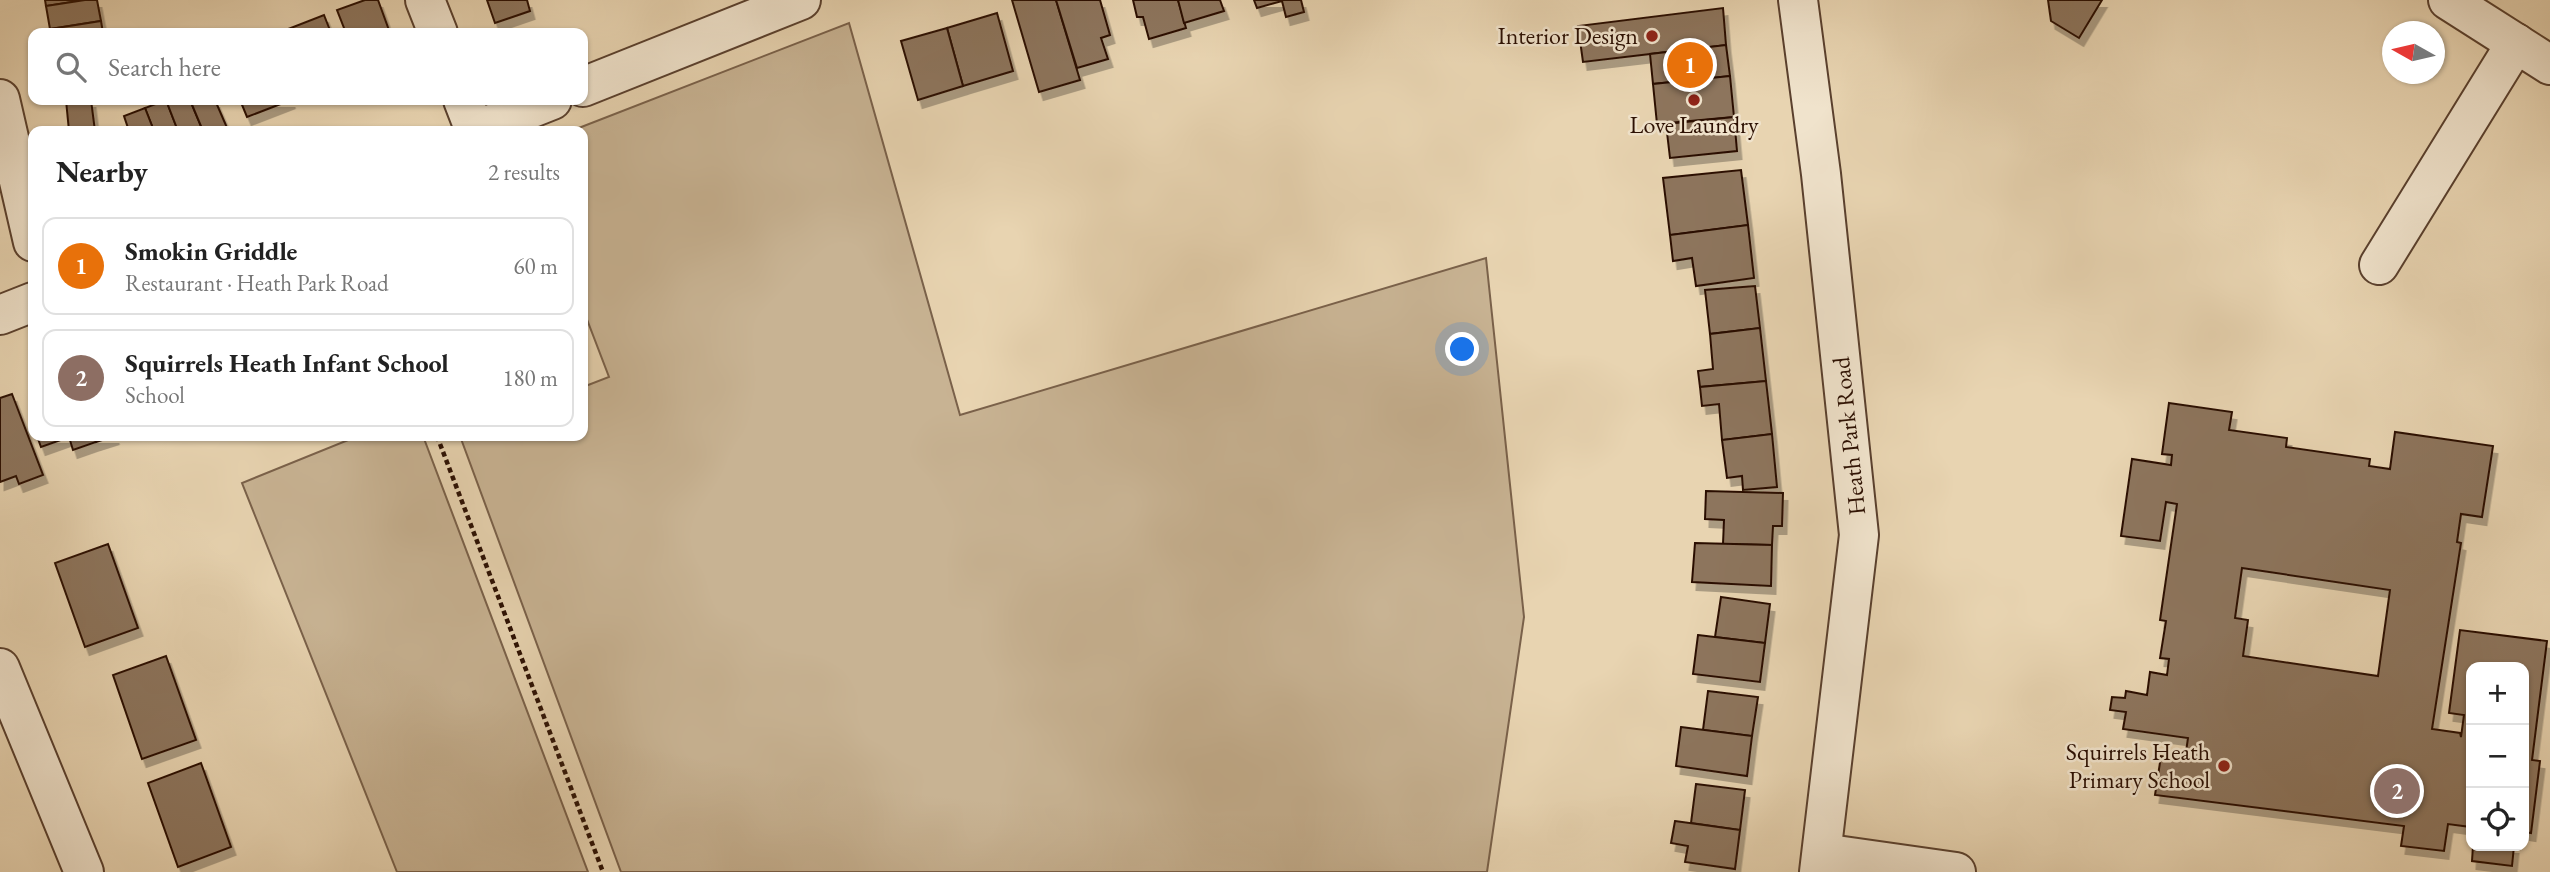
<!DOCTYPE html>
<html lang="en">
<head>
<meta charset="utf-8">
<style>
  :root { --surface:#fff; --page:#f2f2f2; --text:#222; --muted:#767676; --line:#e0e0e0; --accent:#7c3aed }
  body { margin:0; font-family:"EB Garamond",serif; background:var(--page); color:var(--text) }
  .controls { position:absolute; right:21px; bottom:21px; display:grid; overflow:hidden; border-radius:14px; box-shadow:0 2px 5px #0004 }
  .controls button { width:63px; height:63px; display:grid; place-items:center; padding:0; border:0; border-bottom:2px solid var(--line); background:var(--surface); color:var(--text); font:35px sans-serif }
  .compass { position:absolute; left:2382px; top:21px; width:63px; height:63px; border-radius:50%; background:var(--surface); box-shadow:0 2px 5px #0004; rotate:278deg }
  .you { position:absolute; left:1463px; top:350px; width:24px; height:24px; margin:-18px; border:5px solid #fff; border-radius:50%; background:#1a73e8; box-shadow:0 0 0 10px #1a73e833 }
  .badge { display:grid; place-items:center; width:46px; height:46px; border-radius:50%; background:var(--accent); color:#fff; font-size:23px; font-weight:700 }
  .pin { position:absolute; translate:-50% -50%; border:4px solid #fff; box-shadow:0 2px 7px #0006 }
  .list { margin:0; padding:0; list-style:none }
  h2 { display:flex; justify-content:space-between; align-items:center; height:91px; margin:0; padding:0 28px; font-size:30px }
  h2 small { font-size:23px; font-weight:400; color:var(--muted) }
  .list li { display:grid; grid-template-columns:46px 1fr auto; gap:21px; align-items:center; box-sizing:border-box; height:98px; margin:0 14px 14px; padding:0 14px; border:2px solid var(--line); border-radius:14px }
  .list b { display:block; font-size:26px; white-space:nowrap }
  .list p { margin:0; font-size:23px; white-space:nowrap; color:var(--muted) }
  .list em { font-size:23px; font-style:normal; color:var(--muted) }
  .icon { flex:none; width:38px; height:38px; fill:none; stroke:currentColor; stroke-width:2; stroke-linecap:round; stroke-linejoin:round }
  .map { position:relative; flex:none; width:2550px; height:872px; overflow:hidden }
  .search { position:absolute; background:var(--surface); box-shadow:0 2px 5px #0004; left:28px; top:28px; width:560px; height:77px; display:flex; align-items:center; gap:18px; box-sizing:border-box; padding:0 24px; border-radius:14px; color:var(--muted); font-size:26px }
  .panel { position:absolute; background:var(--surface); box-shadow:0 2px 5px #0004; left:28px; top:126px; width:560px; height:315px; border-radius:14px }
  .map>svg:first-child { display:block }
  .green { fill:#c8b393; stroke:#7a614a; stroke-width:2 }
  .building { fill:#8d755d; stroke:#2b0f02; stroke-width:2; fill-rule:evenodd; filter:url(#shadow) }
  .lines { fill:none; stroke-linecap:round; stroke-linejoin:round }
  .minor-casing { stroke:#5a402e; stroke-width:42 }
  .path { stroke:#2b0f02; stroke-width:4.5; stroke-dasharray:5 3.5; stroke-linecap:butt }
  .minor { stroke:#f0e3cc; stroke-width:38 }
  .poi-dot { fill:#8f2418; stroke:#f0e3cc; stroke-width:2.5 }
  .labels { text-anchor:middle; stroke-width:5; stroke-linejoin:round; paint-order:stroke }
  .poi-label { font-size:24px; fill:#2b0f02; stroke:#f0e3cc; text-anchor:end }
  .street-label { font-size:24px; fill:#2b0f02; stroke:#f0e3cc }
</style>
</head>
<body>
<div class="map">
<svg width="2550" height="872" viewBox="0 0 2550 872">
  <defs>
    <filter id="shadow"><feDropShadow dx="4.5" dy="8" stdDeviation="0" flood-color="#0004"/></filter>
  </defs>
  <rect width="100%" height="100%" fill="#e8d4b1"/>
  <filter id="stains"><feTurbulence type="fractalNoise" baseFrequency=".00286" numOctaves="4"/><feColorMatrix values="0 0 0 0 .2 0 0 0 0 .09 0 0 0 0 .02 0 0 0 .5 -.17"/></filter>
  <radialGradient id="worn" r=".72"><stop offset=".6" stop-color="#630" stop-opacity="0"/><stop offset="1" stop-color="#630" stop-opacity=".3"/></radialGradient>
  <!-- green -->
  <g class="green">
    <path d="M849,23L960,415L1486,258L1524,617L1487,872H621L460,436H583V387L609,377L583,309V131H571Z"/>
    <path d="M358,436H423L588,872H397L242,483Z"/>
  </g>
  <!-- building -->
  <g class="building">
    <path d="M45,0H85L46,6Z"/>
    <path d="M85,0H97L101,21L50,29L46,6Z"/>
    <path d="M365,0H378L390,33H346L337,10Z"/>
    <path d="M487,0H527L530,11L495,23Z"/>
    <path d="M1012,0H1056L1080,80L1039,92Z"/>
    <path d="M1056,0H1100L1110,35L1101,38L1108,59L1077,68Z"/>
    <path d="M1133,0H1178L1186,28L1149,39L1143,17H1137Z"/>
    <path d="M1178,0H1220L1224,11L1184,23Z"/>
    <path d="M1254,0H1301L1304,12L1286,17L1282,1L1257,8Z"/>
    <path d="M2048,0H2102L2079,38L2051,21Z"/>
    <path d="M1723,8L1726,45L1583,62L1578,26Z"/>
    <path d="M997,13L1013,71L963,86L947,28Z"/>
    <path d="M324,15L331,33H278Z"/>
    <path d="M101,21L103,33H51L50,29Z"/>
    <path d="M947,28L963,86L918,100L901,41Z"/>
    <path d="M1726,45L1730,76L1653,84L1650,54Z"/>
    <path d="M1730,76L1734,117L1657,124L1653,84Z"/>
    <path d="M66,100H91L95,131H69Z"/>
    <path d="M166,100L178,131H154L145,108Z"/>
    <path d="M166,100H190L203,131H178Z"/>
    <path d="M190,100H215L228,130L203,131Z"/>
    <path d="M240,100H291L247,117Z"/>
    <path d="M145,108L154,131H129L124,116Z"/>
    <path d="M1734,117L1737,151L1670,158L1666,124Z"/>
    <path d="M1741,170L1748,225L1670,235L1663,178Z"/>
    <path d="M1748,225L1754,278L1696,286L1692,258L1673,261L1670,235Z"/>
    <path d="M1755,286L1760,328L1710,334L1705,290Z"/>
    <path d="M1760,328L1766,381L1700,387L1698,371L1713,369L1710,334Z"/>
    <path d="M1766,381L1772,434L1722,440L1719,404L1702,406L1700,387Z"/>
    <path d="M12,394L43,475L19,484L16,476L0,482V398Z"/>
    <path d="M2169,403L2232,412L2229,430L2287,438L2286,447L2370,459L2369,466L2390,469L2395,432L2493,446L2482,517L2461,514L2457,542L2461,543L2432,729L2460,733L2461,737L2464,715L2449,713L2460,630L2547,641L2532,760L2540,761L2531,833L2524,832V667H2471V827L2448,824L2444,851L2401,846L2404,826L2155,795L2161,756L2185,759L2188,738L2123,729L2126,712L2110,710L2112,697L2125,698L2126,691L2147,695L2150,672L2167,675L2169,659L2160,658L2166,621L2160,620L2177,504L2166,502L2160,541L2121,536L2132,459L2171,465L2172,455L2162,454ZM2242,568L2390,590L2378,676L2243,656L2248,620L2235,618Z"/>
    <path d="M1772,434L1777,487L1743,490L1742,476L1727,478L1722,440Z"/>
    <path d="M37,436H94L96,442L73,450L69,437L41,447Z"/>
    <path d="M94,436H115L96,442Z"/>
    <path d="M1706,491L1783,493L1782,526H1773L1772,545L1723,544L1724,520L1705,519Z"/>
    <path d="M1695,543L1772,545L1771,586L1692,582Z"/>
    <path d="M108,544L138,628L85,647L55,563Z"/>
    <path d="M1721,597L1770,604L1765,643L1715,637Z"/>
    <path d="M1698,635L1765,643L1760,682L1693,674Z"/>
    <path d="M166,656L196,740L142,759L113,675Z"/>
    <path d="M1708,691L1758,697L1752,736L1703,730Z"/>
    <path d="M1681,727L1752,736L1747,776L1676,766Z"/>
    <path d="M201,763L231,847L178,867L148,783Z"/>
    <path d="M1696,784L1745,790L1740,830L1691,823Z"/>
    <path d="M1675,821L1740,830L1735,869L1685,862L1688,846L1671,843Z"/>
    <path d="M2473,846H2514L2512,866L2472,861Z"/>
  </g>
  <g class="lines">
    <defs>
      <g id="minor">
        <path d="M425,0L438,33"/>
        <path d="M1798,0L1821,174L1859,535L1819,872"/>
        <path d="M2448,0L2550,65"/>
        <path d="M583,87L801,0"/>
        <path d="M0,99L33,242"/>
        <path d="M463,100L475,131"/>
        <path d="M474,131L552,100"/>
        <path d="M2379,265L2516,43"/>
        <path d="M0,315L33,302"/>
        <path d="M0,668L84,872"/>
        <path d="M1822,853L1956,872"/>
      </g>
    </defs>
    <!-- minor casing -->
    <use href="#minor" class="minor-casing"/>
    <!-- path -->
    <path class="path" d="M437,436L603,872"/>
    <!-- minor -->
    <use href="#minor" class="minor"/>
  </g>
  <!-- markers -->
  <g class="poi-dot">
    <circle cx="1652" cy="36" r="7"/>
    <circle cx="1694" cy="100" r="7"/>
    <circle cx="2224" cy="766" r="7"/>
  </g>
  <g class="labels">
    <!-- poi labels -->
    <g class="poi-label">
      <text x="1638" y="44">Interior Design</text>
      <text x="1694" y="133" text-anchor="middle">Love Laundry</text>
      <text x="2210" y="760">Squirrels Heath<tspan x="2210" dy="28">Primary School</tspan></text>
    </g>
    <!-- street labels -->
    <g class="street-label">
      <text transform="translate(1849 436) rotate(-96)" y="8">Heath Park Road</text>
    </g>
  </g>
  <rect width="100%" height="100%" filter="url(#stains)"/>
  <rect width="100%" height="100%" fill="url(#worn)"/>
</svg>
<div class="controls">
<button>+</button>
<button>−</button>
<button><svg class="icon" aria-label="locate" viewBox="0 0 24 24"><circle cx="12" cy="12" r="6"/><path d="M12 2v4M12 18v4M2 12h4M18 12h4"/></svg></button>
</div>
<svg class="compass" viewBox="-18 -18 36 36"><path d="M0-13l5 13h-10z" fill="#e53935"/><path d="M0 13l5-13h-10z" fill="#767676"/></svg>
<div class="you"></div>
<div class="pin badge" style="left:1690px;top:65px;background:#e8710a">1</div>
<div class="pin badge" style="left:2397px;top:791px;background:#8d6e63">2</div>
<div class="search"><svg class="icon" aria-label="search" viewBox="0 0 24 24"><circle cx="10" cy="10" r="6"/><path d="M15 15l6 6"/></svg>Search here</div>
<section class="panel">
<h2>Nearby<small>2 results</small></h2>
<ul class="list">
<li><span class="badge" style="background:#e8710a">1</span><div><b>Smokin Griddle</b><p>Restaurant · Heath Park Road</p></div><em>60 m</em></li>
<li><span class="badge" style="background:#8d6e63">2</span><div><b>Squirrels Heath Infant School</b><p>School</p></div><em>180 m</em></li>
</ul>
</section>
</div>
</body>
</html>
